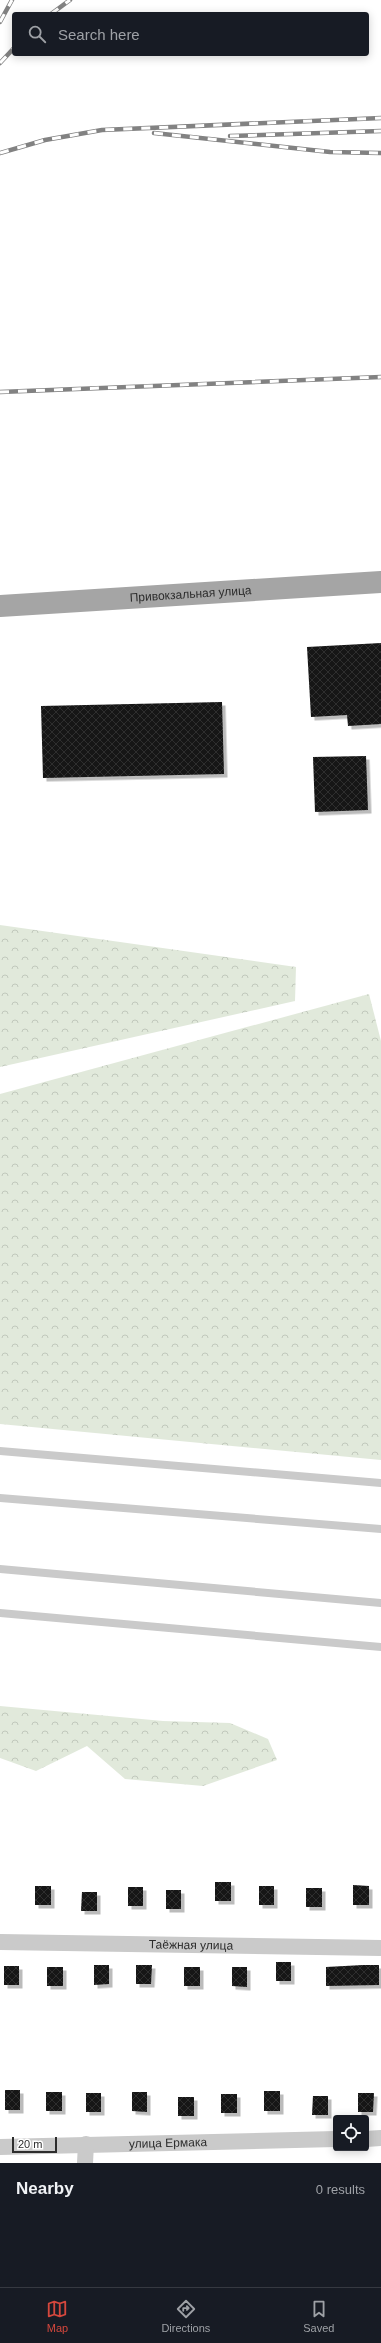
<!DOCTYPE html>
<html lang="en">
<head>
<meta charset="utf-8">
<style>
  :root { --surface:#171b24; --page:#242831; --text:#f1f3f6; --muted:#9ea1a6; --line:#363941; --accent:#d5473d }
  body { margin:0; font-family:Helvetica,sans-serif; background:var(--page); color:var(--text) }
  .controls { position:absolute; right:12px; bottom:12px; display:grid; overflow:hidden; border-radius:4px; box-shadow:0 2px 10px #0003 }
  .controls button { width:36px; height:36px; display:grid; place-items:center; padding:0; border:0; border-bottom:1px solid var(--line); background:var(--surface); color:var(--text); font:20px sans-serif }
  .scale { position:absolute; left:12px; bottom:10px; width:45px; box-sizing:border-box; padding-left:4px; border:2px solid #2d2d2d; border-top:0; font-size:11px; line-height:14px; white-space:nowrap; color:#2d2d2d; -webkit-text-stroke:3px #fff; paint-order:stroke }
  .list { margin:0; padding:0; list-style:none }
  h2 { display:flex; justify-content:space-between; align-items:center; height:52px; margin:0; padding:0 16px; font-size:17px }
  h2 small { font-size:13px; font-weight:400; color:var(--muted) }
  .icon { flex:none; width:22px; height:22px; fill:none; stroke:currentColor; stroke-width:2; stroke-linecap:round; stroke-linejoin:round }
  .map { position:relative; flex:none; width:381px; height:2163px; overflow:hidden }
  .search { position:absolute; background:var(--surface); box-shadow:0 2px 10px #0003; left:12px; right:12px; top:12px; height:44px; display:flex; align-items:center; gap:10px; box-sizing:border-box; padding:0 14px; border-radius:4px; color:var(--muted); font-size:15px }
  .sheet { height:124px; background:var(--surface) }
  nav { display:flex; justify-content:space-around; align-items:center; box-sizing:border-box; height:56px; border-top:1px solid var(--line); background:var(--surface); font-size:11px; color:var(--muted) }
  nav a { display:grid; justify-items:center; gap:2px }
  nav .on { color:var(--accent) }
  .map>svg:first-child { display:block }
  .forest { fill:url(#forest-crowns) }
  .building { fill:url(#building-cross-hatch); filter:url(#shadow) }
  .lines { fill:none; stroke-linecap:round; stroke-linejoin:round }
  .service { stroke:#cacaca; stroke-width:8 }
  .minor { stroke:#cacaca; stroke-width:16 }
  .primary { stroke:#a5a5a5; stroke-width:22 }
  .rail-casing { stroke:#828282; stroke-width:4.5 }
  .rail { stroke:#fff; stroke-width:3; stroke-dasharray:9; stroke-linecap:butt }
  .labels { text-anchor:middle; stroke-width:4; stroke-linejoin:round; paint-order:stroke }
  .street-label { font-size:12px; fill:#2d2d2d; stroke:#fff }
</style>
</head>
<body>
<div class="map">
<svg width="381" height="2163" viewBox="0 0 381 2163">
  <defs>
    <pattern id="forest-crowns" width="20" height="18" patternUnits="userSpaceOnUse"><rect width="20" height="18" fill="#e1e9db"/><path d="M2 6a3 3 0 1 1 6 0M12 15a3 3 0 1 1 6 0" fill="none" stroke="#c1c8bc"/></pattern>
    <pattern id="building-cross-hatch" width="8" height="8" patternUnits="userSpaceOnUse"><rect width="8" height="8" fill="#141414"/><path d="M0 0l8 8M0 8l8-8" fill="none" stroke="#2e2e2e"/></pattern>
    <filter id="shadow"><feDropShadow dx="3.5" dy="3.5" stdDeviation="0" flood-color="#0004"/></filter>
  </defs>
  <rect width="100%" height="100%" fill="#fff"/>
  <!-- forest -->
  <g class="forest">
    <path d="M0,925L296,967L295,1001L0,1067Z"/>
    <path d="M369,994L381,1041V1460L0,1424V1094Z"/>
    <path d="M0,1706L163,1721L230,1723L268,1739L277,1760L203,1786L125,1779L87,1746L36,1771L0,1758Z"/>
  </g>
  <!-- building -->
  <g class="building">
    <path d="M381,643V724L348,726L347,715L311,717L307,647Z"/>
    <path d="M222,702L224,774L43,778L41,706Z"/>
    <path d="M366,756L368,810L315,812L313,757Z"/>
    <rect x="215" y="1882" width="16" height="19"/>
    <path d="M353,1885L369,1886V1905H353Z"/>
    <rect x="35" y="1886" width="16" height="19"/>
    <rect x="259" y="1886" width="15" height="19"/>
    <rect x="128" y="1887" width="15" height="19"/>
    <rect x="306" y="1888" width="16" height="19"/>
    <rect x="166" y="1890" width="15" height="19"/>
    <path d="M82,1892H97V1911H81Z"/>
    <rect x="276" y="1962" width="15" height="19"/>
    <path d="M94,1965H109V1984L94,1985Z"/>
    <path d="M136,1965H152L151,1984H136Z"/>
    <path d="M363,1965H379V1985L326,1986V1967Z"/>
    <rect x="4" y="1966" width="15" height="19"/>
    <rect x="47" y="1967" width="16" height="19"/>
    <rect x="184" y="1967" width="16" height="19"/>
    <path d="M232,1967H247V1987L232,1986Z"/>
    <rect x="5" y="2090" width="15" height="20"/>
    <rect x="264" y="2091" width="16" height="20"/>
    <rect x="46" y="2092" width="16" height="19"/>
    <path d="M132,2092H147V2112L132,2111Z"/>
    <rect x="86" y="2093" width="15" height="19"/>
    <path d="M358,2093H374L373,2112H358Z"/>
    <rect x="221" y="2094" width="16" height="19"/>
    <path d="M313,2096H328V2115H312Z"/>
    <rect x="178" y="2097" width="16" height="19"/>
  </g>
  <g class="lines">
    <!-- service -->
    <g class="service">
      <path d="M0,1451L381,1483"/>
      <path d="M0,1498L381,1529"/>
      <path d="M0,1569L381,1603"/>
      <path d="M0,1613L381,1647"/>
    </g>
    <!-- minor -->
    <g class="minor">
      <path id="s1" d="M0,1942L381,1948"/>
      <path d="M366,2139L381,2138"/>
      <path id="s2" d="M0,2147L336,2139"/>
      <path d="M85,2163L86,2144"/>
    </g>
    <!-- primary -->
    <path class="primary" id="s3" d="M0,606L381,582"/>
    <defs>
      <g id="rail">
        <path d="M51,14L70,0"/>
        <path d="M0,22L12,0"/>
        <path d="M0,63L14,48"/>
        <path d="M154,133L330,152L381,153"/>
        <path d="M230,136L381,131"/>
        <path d="M0,153L45,140L102,130L381,118"/>
        <path d="M0,392L381,377"/>
      </g>
    </defs>
    <!-- rail casing -->
    <use href="#rail" class="rail-casing"/>
    <!-- rail -->
    <use href="#rail" class="rail"/>
  </g>
  <g class="labels">
    <!-- street labels -->
    <g class="street-label">
      <text dy="4" stroke="none"><textPath href="#s3" startOffset="191">Привокзальная улица</textPath></text>
      <text dy="4" stroke="none"><textPath href="#s1" startOffset="191">Таёжная улица</textPath></text>
      <text dy="4" stroke="none"><textPath href="#s2" startOffset="168">улица Ермака</textPath></text>
    </g>
  </g>
</svg>
<div class="controls">
<button><svg class="icon" aria-label="locate" viewBox="0 0 24 24"><circle cx="12" cy="12" r="6"/><path d="M12 2v4M12 18v4M2 12h4M18 12h4"/></svg></button>
</div>
<div class="scale">20 m</div>
<div class="search"><svg class="icon" aria-label="search" viewBox="0 0 24 24"><circle cx="10" cy="10" r="6"/><path d="M15 15l6 6"/></svg>Search here</div>
</div>
<section class="sheet">
<h2>Nearby<small>0 results</small></h2>
<ul class="list">
</ul>
</section>
<nav>
<a class="on"><svg class="icon" aria-label="map" viewBox="0 0 24 24"><path d="M3 6l6-2 6 2 6-2v14l-6 2-6-2-6 2zM9 4v14M15 6v14"/></svg>Map</a>
<a><svg class="icon" aria-label="directions" viewBox="0 0 24 24"><path d="M12 3l9 9-9 9-9-9zM9 14v-3h6M13 9l2 2-2 2"/></svg>Directions</a>
<a><svg class="icon" aria-label="saved" viewBox="0 0 24 24"><path d="M7 4h10v16l-5-4-5 4z"/></svg>Saved</a>
</nav>
</body>
</html>
